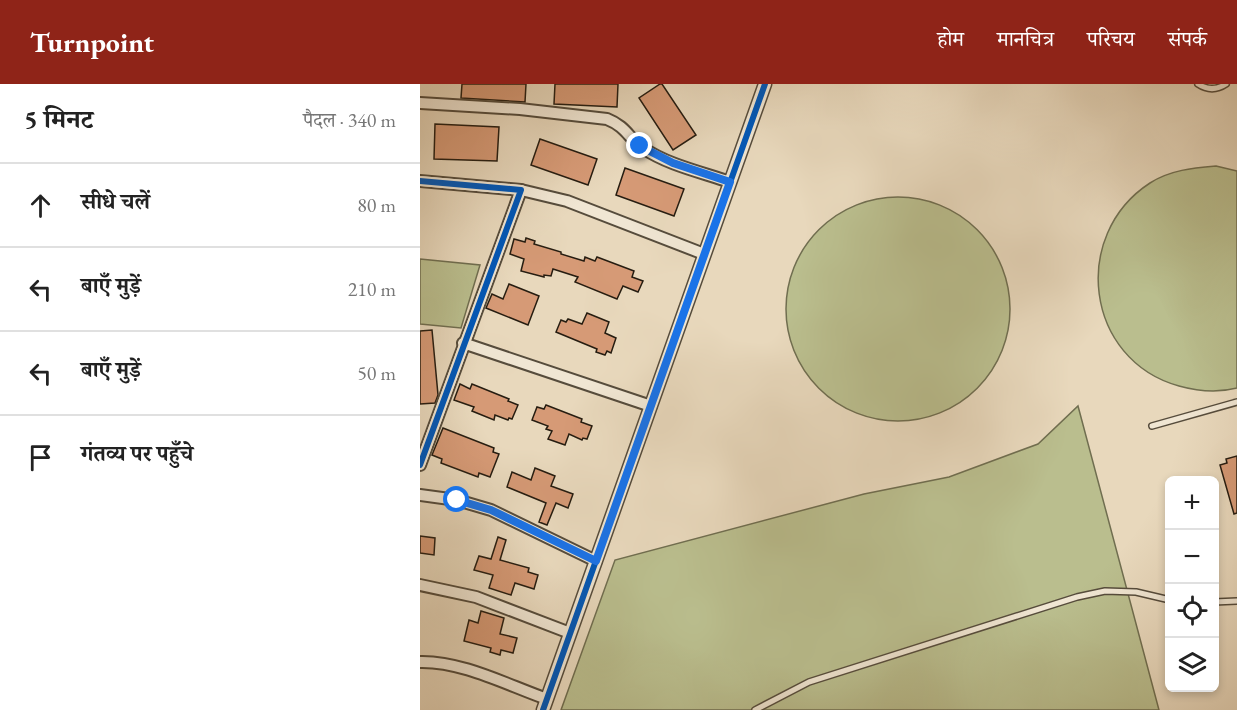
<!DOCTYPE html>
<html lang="hi">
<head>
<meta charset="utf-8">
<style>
  :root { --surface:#fff; --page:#f6f6f6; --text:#222; --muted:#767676; --line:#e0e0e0; --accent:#8f2418 }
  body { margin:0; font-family:"EB Garamond","Noto Serif Devanagari",serif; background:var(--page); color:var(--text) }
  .controls { position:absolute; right:18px; bottom:18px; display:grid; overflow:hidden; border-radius:9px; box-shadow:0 3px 9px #0003 }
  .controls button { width:54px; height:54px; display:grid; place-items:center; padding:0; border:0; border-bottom:2px solid var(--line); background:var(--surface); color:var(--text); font:30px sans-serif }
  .stop { position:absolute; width:18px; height:18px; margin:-14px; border:4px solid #1a73e8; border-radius:50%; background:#fff }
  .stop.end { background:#1a73e8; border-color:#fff; box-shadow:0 2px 6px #0008 }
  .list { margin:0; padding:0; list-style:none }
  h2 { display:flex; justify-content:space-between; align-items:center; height:78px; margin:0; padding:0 24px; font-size:26px }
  h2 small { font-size:20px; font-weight:400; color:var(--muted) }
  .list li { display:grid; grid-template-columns:39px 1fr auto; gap:18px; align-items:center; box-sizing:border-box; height:84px; padding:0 24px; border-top:2px solid var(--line) }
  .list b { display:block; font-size:22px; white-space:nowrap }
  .list em { font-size:20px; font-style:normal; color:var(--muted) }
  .icon { flex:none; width:33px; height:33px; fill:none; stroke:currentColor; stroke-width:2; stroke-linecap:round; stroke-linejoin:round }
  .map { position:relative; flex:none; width:817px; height:626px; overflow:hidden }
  header { display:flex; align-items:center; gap:36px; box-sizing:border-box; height:84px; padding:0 30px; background:var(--accent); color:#fff }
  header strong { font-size:28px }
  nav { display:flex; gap:33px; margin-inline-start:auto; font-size:21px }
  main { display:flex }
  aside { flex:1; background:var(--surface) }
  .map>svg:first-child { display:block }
  .green { fill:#babe8e; stroke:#706e50; stroke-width:1.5 }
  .building { fill:#d69a76; stroke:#261d11; stroke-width:1.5 }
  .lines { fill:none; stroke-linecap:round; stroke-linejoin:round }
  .service-casing { stroke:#564c3c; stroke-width:8 }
  .minor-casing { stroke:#564c3c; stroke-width:14 }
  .tertiary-casing { stroke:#564c3c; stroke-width:15 }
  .service { stroke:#f0e6d3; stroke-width:5 }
  .minor { stroke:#f0e6d3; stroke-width:10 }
  .tertiary { stroke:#f0e6d3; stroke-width:12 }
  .cycleway-casing { stroke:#f0e6d3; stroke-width:10 }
  .cycleway { stroke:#0057b8; stroke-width:6 }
  .route { stroke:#1a73e8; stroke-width:8 }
</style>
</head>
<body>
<header>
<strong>Turnpoint</strong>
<nav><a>होम</a><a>मानचित्र</a><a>परिचय</a><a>संपर्क</a></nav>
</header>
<main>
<aside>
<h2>5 मिनट<small>पैदल · 340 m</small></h2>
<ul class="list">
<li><svg class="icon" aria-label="ahead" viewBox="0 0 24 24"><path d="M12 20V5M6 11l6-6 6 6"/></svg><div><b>सीधे चलें</b></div><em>80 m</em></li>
<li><svg class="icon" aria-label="left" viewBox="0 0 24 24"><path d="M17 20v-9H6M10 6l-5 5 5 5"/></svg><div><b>बाएँ मुड़ें</b></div><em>210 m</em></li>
<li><svg class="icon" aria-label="left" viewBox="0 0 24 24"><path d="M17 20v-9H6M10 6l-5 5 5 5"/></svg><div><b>बाएँ मुड़ें</b></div><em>50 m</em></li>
<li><svg class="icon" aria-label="arrive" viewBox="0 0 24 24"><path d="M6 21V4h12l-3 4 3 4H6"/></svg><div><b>गंतव्य पर पहुँचे</b></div></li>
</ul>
</aside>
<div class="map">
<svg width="817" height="626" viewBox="0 0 817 626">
  <rect width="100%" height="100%" fill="#e8d8bc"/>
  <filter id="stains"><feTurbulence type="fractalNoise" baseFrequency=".00333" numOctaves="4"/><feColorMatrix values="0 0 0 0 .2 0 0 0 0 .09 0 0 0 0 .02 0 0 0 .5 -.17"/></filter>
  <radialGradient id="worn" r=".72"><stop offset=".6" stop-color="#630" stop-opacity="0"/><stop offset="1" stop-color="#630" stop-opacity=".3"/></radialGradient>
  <!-- green -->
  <g class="green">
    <path d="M796,82L817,87V304C798,309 777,307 759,302C665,276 650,151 730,99C750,86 773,84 796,82Z"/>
    <circle cx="478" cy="225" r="112"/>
    <path d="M0,175L60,181L41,244L0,240Z"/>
    <path d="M658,322L739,626H141L195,476L444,410L529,393L618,360Z"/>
  </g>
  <!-- building -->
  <g class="building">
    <path d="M42,0H106L105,18L41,14Z"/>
    <path d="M135,0H198L197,23L134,20Z"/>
    <path d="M240,0H242L276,51L253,66L219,14Z"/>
    <path d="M15,40L79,43L77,77L14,75Z"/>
    <path d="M120,55L177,75L168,101L111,81Z"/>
    <path d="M205,84L264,105L254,132L196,111Z"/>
    <path d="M106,154L115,157L114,160L141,168V170L164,177L165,173L175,177L177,173L214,187L212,193L223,197L218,208L203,202L197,215L155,198L158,193L133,185L131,192L124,191V193L101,187L104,175L90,170L94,155L105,158Z"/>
    <path d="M89,200L119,212L108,241L66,224L72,210L83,215Z"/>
    <path d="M167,229L189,238L185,249L196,254L191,269L187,267L185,271L176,268L177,265L136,248L141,236L146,238L148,235L162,240Z"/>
    <path d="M12,246L18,311L15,319L0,320V247Z"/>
    <path d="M40,300L50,305L52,300L89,315L88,317L98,321L92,335L89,334L88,336L75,331L74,336L52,327L54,323L34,316Z"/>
    <path d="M126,321L162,335L161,338L172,342L167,355L163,354L162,356L149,350L145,361L128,355L132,347L126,345L128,342L112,336L117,323L124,325Z"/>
    <path d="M23,344L74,364L73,368L79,370L70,393L59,389L58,393L21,379L22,375L12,371Z"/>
    <path d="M817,372V429L814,430L800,381L807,379L806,375Z"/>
    <path d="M115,384L135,392L131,402L153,410L148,424L136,419L127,441L119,438L126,419L87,403L92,388L111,396Z"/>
    <path d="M0,452L15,454L14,471L0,469Z"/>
    <path d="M78,453L86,456L80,476L109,484L108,488L118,491L114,505L95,499L91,511L69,504L73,491L54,486L59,472L71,475Z"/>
    <path d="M61,527L84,534L80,550L97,554L93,569L81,566L80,571L70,568L71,564L44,557L49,536L58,539Z"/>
  </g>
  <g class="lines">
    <defs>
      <g id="service">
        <path d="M778,0C787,6 797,6 806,0"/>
        <path d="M732,342L817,318"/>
        <path d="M794,518L817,517"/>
        <path d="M335,626L389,598L657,513L685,507L716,508L750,516"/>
      </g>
      <g id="minor">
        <path d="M0,19L100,25L187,35C207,43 208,54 223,64C248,81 281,88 310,98"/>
        <path d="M0,97L101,106L0,381"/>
        <path d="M101,106L147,117L284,170"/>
        <path d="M43,259L231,322"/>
        <path d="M0,411L37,416L71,426L176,477"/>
        <path d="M0,501L56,513L150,549"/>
        <path d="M0,578C42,577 87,601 127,615"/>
      </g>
      <path id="tertiary" d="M123,626L345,0"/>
    </defs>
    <!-- service casing -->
    <use href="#service" class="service-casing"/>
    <!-- minor casing -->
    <use href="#minor" class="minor-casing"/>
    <!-- tertiary casing -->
    <use href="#tertiary" class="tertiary-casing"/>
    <!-- service -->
    <use href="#service" class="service"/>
    <!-- minor -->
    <use href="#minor" class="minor"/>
    <!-- tertiary -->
    <use href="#tertiary" class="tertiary"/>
    <defs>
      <g id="cycleway">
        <path d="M0,97L101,106L0,381"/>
        <path d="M123,626L345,0"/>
      </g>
    </defs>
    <!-- cycleway casing -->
    <use href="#cycleway" class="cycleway-casing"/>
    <!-- cycleway -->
    <use href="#cycleway" class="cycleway"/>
  </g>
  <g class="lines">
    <!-- route -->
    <path class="route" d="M37,416L71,426L176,477L310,98L253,79L220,62"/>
  </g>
  <rect width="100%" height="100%" filter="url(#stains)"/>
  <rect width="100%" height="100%" fill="url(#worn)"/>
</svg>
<div class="controls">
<button>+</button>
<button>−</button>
<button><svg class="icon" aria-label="locate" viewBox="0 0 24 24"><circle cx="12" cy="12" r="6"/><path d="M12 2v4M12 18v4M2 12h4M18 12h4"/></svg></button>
<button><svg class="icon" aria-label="layers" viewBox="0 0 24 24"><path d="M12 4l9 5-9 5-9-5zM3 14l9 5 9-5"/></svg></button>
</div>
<div class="stop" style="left:37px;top:416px"></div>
<div class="stop end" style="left:220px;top:62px"></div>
</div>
</main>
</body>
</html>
